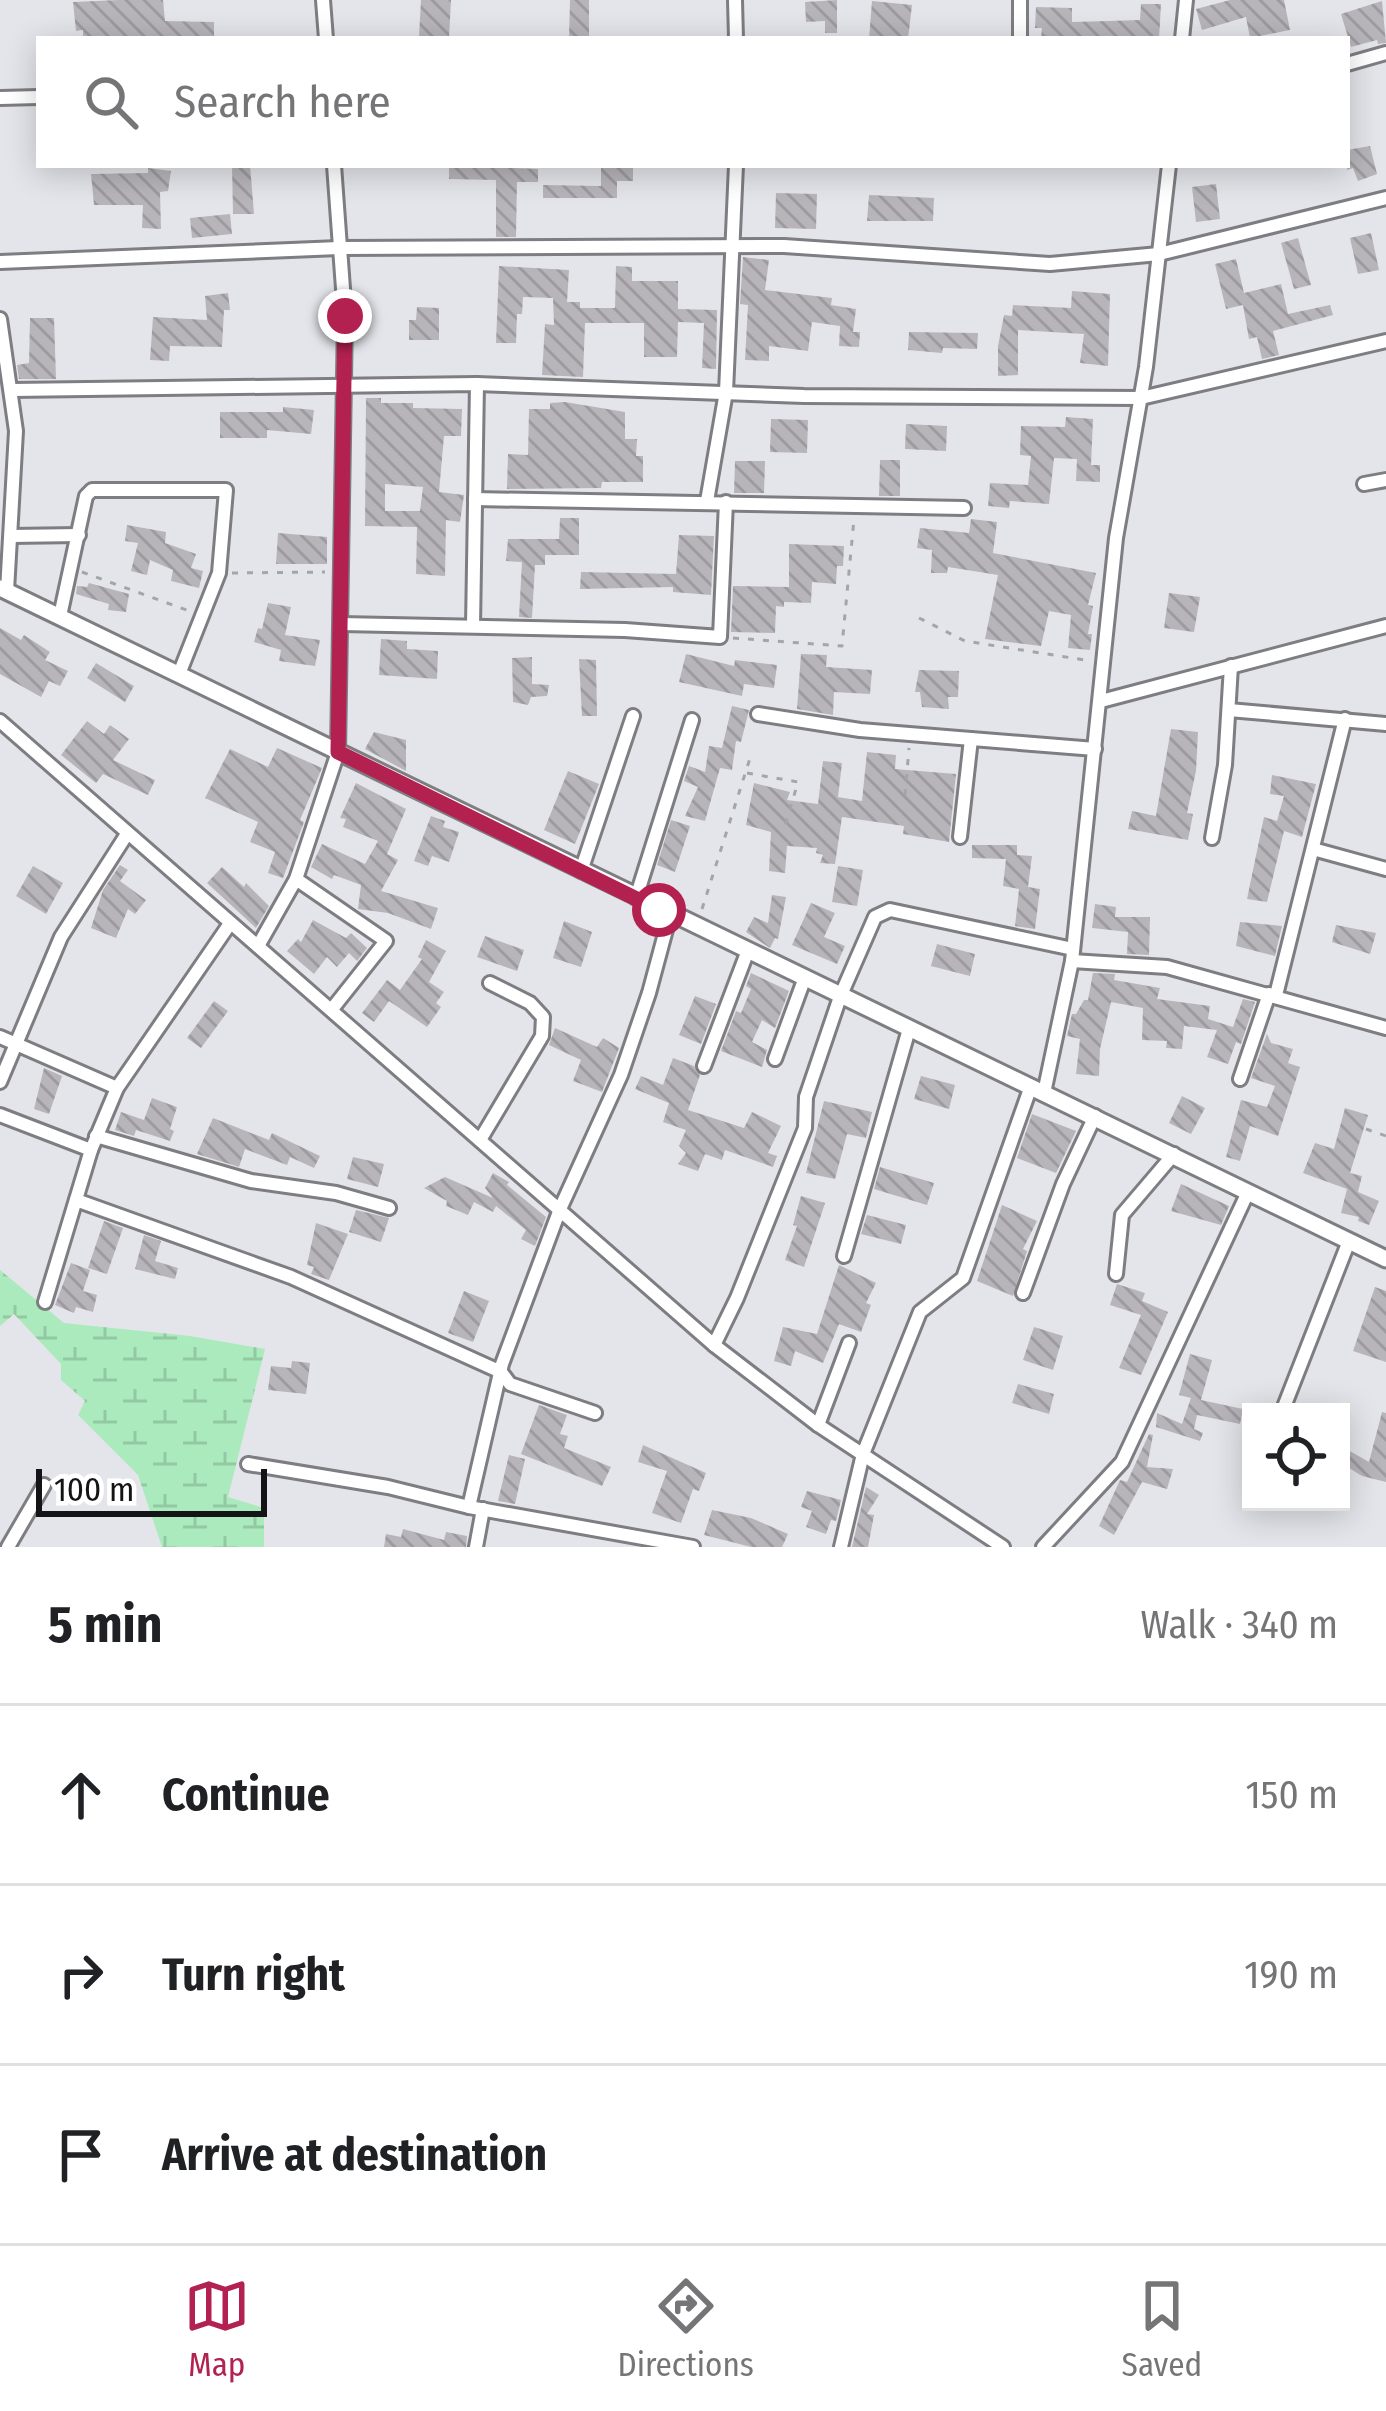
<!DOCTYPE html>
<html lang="en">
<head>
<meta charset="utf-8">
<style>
  :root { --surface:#fff; --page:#f2f2f2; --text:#202124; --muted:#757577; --line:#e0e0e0; --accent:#b22150 }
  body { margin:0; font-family:"Fira Sans Condensed",sans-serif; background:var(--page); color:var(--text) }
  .controls { position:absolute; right:36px; bottom:36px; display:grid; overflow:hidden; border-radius:0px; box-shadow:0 6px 30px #0003 }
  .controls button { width:108px; height:108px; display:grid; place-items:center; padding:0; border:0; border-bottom:3px solid var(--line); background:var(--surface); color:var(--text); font:60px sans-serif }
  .scale { position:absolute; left:36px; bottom:30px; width:231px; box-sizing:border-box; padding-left:12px; border:6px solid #141416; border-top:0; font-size:33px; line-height:42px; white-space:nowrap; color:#141416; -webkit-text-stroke:9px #fff; paint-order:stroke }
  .stop { position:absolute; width:36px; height:36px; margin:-27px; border:9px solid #b22150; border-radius:50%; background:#fff }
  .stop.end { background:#b22150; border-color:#fff; box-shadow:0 3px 12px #0008 }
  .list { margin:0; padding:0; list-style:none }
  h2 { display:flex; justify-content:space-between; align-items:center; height:156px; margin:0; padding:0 48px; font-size:51px }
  h2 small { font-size:39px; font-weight:400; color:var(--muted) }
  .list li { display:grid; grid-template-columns:78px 1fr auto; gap:36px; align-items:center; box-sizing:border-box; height:180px; padding:0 48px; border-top:3px solid var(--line) }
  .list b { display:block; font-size:45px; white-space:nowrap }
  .list em { font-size:39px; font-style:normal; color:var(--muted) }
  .icon { flex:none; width:66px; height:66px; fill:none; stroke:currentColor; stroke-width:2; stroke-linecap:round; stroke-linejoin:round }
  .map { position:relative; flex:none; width:1386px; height:1547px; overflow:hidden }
  .search { position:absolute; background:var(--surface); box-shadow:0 6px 30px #0003; left:36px; right:36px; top:36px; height:132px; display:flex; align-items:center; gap:30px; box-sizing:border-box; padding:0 42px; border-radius:0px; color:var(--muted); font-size:45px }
  .sheet { height:696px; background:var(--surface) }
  nav { display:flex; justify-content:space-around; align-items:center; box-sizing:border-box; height:168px; border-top:3px solid var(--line); background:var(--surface); font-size:33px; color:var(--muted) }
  nav a { display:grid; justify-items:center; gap:6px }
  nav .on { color:var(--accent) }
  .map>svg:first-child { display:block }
  .wetland { fill:url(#wetland-marsh) }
  .building { fill:url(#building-back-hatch); fill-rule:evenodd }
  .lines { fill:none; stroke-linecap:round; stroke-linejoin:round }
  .minor-casing { stroke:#7d7d82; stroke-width:18 }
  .tertiary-casing { stroke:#7d7d82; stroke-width:21 }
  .path { stroke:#a4a5a9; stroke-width:3; stroke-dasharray:6 9; stroke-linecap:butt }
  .minor { stroke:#fff; stroke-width:12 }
  .tertiary { stroke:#fff; stroke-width:15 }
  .route { stroke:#b22150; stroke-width:15 }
</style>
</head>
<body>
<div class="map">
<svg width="1386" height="1547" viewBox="0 0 1386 1547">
  <defs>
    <pattern id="wetland-marsh" width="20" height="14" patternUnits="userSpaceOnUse" patternTransform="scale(3)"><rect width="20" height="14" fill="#abeabd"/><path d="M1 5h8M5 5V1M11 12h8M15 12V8" fill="none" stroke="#92c8a2"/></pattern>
    <pattern id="building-back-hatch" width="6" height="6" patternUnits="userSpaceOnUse" patternTransform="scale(3)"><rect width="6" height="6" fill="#b8b5ba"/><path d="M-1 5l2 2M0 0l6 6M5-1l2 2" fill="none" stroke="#9d9b9f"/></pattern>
  </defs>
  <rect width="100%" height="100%" fill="#e4e5ea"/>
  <!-- wetland -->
  <path class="wetland" d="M0,1270L64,1323L190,1336L265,1349L228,1497L264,1508V1547H162L138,1475L78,1415L85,1401L61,1380V1364L14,1314L0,1326Z"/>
  <!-- building -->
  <g class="building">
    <path d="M119,0H163L165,21L214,22V39H83V30L76,31L73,2Z"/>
    <path d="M421,0H451L449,38L419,36Z"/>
    <path d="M570,0H589V39H569Z"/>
    <path d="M837,0V33H825V21L806,22L805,2Z"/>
    <path d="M1230,0H1284L1290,30L1250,38L1246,17L1202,30L1196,9Z"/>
    <path d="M872,1L912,5L908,39H869Z"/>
    <path d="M1382,1L1386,43L1378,44L1377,40L1351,47L1341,14Z"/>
    <path d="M1141,4H1161L1159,39H1041L1042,28H1035L1036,7L1072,8V22L1109,21L1140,20Z"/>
    <path d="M1370,146L1377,174L1358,181L1353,168L1347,170V150Z"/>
    <path d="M232,165H250L254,214H233Z"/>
    <path d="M449,165L538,169V182H517L516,237H496V180L449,179Z"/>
    <path d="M601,165H633V181H617V198H543V185L601,186Z"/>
    <path d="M148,168L171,171L168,191L160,192L161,229L142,228L143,205H94L91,174L148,173Z"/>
    <path d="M1216,184L1220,219L1196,222L1192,187Z"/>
    <path d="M776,193L817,194L816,229L775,228Z"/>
    <path d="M869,195L934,198L933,221H867Z"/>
    <path d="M230,214L232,234L192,238L190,218Z"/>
    <path d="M1371,233L1379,270L1358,274L1350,238Z"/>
    <path d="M1298,238L1311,285L1294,289L1281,243Z"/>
    <path d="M743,257L769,260L765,290L832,298L831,305L856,309L853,332H860L859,347L839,346L840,326L812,322L808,351L769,346V361L745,360L748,305L740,304Z"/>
    <path d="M1236,259L1244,293L1281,284L1288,314L1330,305L1333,315L1273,331L1279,355L1262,359L1257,337L1249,339L1243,305L1226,309L1215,264Z"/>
    <path d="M499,266L569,270L567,302H580V308H615L616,266L632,267V281H678V309L717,310L716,369L702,368L704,323L678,322L677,357H644V323H585L583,377L542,375L545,324L554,325L553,298L523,297L522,314H517L516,343H496Z"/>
    <path d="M1072,291L1110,294L1108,366L1080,363L1084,334L1018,330V375L998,376V346L1004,315L1012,316L1013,305L1071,308Z"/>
    <path d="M228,293L230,310H224L222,347L170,346L169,361L150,360L153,317L207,320L205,296Z"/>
    <path d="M417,307L439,308V340H409V320H416Z"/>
    <path d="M30,318H54L56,379H19L17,365L29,363Z"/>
    <path d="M909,332L978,333L977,349L943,348L942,353L908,350Z"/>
    <path d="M366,398H381V403H413V408L462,409L461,436H444L439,492L464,495L460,522L446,520L445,576L416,574L417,527L365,526ZM385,484L423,487L420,511H385Z"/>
    <path d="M565,402L625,412V439H637L636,456H643V482H602L601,488L507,489L508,454L528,455L529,409H550V403Z"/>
    <path d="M283,407L314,410L311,434L267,430V438H220V412H283Z"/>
    <path d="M1066,417L1093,419L1091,465H1100V482L1076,481L1077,459L1054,458L1049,504L1010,501L1009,508L988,506L990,483L1028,485L1031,456L1020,455L1021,426L1065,427Z"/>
    <path d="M771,419L808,420L807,453L770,452Z"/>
    <path d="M906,424L947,426L946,451L905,449Z"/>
    <path d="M880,460H900V496H879Z"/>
    <path d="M735,461H765L764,493H734Z"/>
    <path d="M560,518H579V555H545V565H535L532,618L519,617L522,562L506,561L508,539H559Z"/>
    <path d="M971,519L997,522L993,553L1096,573L1088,605L1093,606L1088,634H1092L1090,650L1068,648L1071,615L1049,611L1041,646L985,639L998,575L948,567L947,573H931L932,550L917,548L920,528L969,533Z"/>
    <path d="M127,525L166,532L165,543L196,554L191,568L203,571L199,588L171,581L173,570L150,560L147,575L131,571L138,543L125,541Z"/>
    <path d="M278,533L327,537V564H276Z"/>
    <path d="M679,535L714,536L711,595L673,592V587L580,589L581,572L676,574Z"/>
    <path d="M789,544L844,546L843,566H837L836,584L812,582L811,603L784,602V607L776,606L775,633L731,632L733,586L789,587Z"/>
    <path d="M89,583L129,594L126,612L108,610L109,604L76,594L77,586L87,587Z"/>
    <path d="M1169,593L1200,597L1194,632L1164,628Z"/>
    <path d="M268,603L291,607L285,635L320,640L315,666L279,661L281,650L254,642L258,628L262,629Z"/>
    <path d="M0,628L21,640L24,635L50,652L45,660L68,671L60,686L49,681L41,697L0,674Z"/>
    <path d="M381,639L407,641V649L438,651L437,679L379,675Z"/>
    <path d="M686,654L734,666L735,660L777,665L774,688L744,684L742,696L679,682Z"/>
    <path d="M801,654L827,655L826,667L872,670L870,694L834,692L833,715L797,709Z"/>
    <path d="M532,657V684L549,685L547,696L531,697L528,705L513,702L512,658Z"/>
    <path d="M579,659L596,660L597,716H582Z"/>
    <path d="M96,663L134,686L125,702L87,678Z"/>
    <path d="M919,670L959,671L958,697H948L949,709L922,707L920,692H915Z"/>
    <path d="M732,706L749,710L741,742L736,741L732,770L720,768L705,821L685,816L698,787L684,781L689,766L705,772L709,746L722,748Z"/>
    <path d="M87,721L104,734L110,725L129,739L113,760L155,780L148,795L103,774L96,783L61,755Z"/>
    <path d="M1171,729L1198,732L1196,771L1187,813L1193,814L1188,840L1128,829L1132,811L1156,816Z"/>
    <path d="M374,732L406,740V771L365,749Z"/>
    <path d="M277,748L322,768L300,820L304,822L283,878L268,873L275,852L250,842L258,822L205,798L230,749L268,767Z"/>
    <path d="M867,752L896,755L895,769L956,774L949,842L903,834L904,826L842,817L835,864L820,863L823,855L816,853L817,848L787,846L785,873L769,871L771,832L746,825L754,783L790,792L787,800L818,804L823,761L842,763L838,797L862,801Z"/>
    <path d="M568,771L599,784L575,844L544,830Z"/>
    <path d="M1272,775L1316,784L1302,837L1284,831L1267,902L1247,899L1264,817L1277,821L1284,796L1270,794Z"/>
    <path d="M356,783L406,809L387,854L398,860L381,891L438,908L431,929L388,913L358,909L361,885L334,875L332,879L311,867L322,844L365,864L378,841L343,827L346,819L340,818Z"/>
    <path d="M431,816L445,821L443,827L459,832L449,862L432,856L428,866L414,861Z"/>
    <path d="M671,820L690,826L675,872L657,865Z"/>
    <path d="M972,845H1017V855L1032,856L1028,887L1040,889L1035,929L1015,926L1019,889L1003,886L1006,859L972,858Z"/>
    <path d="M120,865L128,870L120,881L146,900L135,914L128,909L116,938L91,928L103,890Z"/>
    <path d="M33,866L63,883L46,914L16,896Z"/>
    <path d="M838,866L863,870L857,906L832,902Z"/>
    <path d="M222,867L244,887L246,883L269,906L256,928L207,883Z"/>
    <path d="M772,895L786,897L778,939L775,938L770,948L746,932L754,917L768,923Z"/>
    <path d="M811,903L835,913L824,937L845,946L837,964L792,945Z"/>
    <path d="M1095,904L1116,907L1115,917H1150L1149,955L1127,954L1128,932L1092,928Z"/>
    <path d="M313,920L346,938L351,933L367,948L357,961L349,953L337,967L327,957L314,974L287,951L298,939L301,942Z"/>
    <path d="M564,921L592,932L581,967L553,958Z"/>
    <path d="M1240,922L1282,926L1275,956L1236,946Z"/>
    <path d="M1336,925L1376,933L1370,954L1332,942Z"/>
    <path d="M485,936L524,950L517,971L477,957Z"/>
    <path d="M426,940L446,951L429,982L444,992L436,1003L441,1007L427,1027L389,1001L374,1022L362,1013L387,980L400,990L422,959L418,957Z"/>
    <path d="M937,944L975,954L970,976L931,966Z"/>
    <path d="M751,973L789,991L775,1028L762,1020L752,1042L767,1050L762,1067L721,1051L736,1011L741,1013L751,989L746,986Z"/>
    <path d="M1093,973L1115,974L1114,980L1160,988L1157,999L1210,1006L1208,1019L1233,1027L1243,999L1255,1002L1241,1044L1236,1042L1228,1064L1207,1057L1217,1030L1184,1026L1182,1049L1166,1048L1167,1041L1142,1040L1143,1008L1111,1002L1100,1049L1099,1076L1076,1074L1080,1039L1067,1036L1072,1014H1076L1084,1000H1088Z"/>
    <path d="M695,996L716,1004L701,1044L679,1035Z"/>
    <path d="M214,1001L228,1011L201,1048L187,1038Z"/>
    <path d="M555,1028L597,1047L603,1038L619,1048L602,1092L573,1081L581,1060L549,1045Z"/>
    <path d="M1267,1034L1271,1043L1293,1049L1288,1063L1300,1067L1278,1136L1250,1126L1240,1161L1226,1157L1241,1100L1267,1107L1275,1086L1251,1078Z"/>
    <path d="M673,1058L694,1066L700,1075L688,1110L744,1128L752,1112L781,1126L768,1153L777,1156L773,1167L725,1150L722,1160L705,1154L698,1171L678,1164L686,1153L679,1146L686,1130L663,1122L669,1103L635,1089L641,1076L663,1085Z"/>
    <path d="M44,1068L62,1076L49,1114L34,1109Z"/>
    <path d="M921,1076L955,1085L949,1109L914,1099Z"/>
    <path d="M1182,1096L1205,1108L1191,1134L1169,1123Z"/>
    <path d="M152,1098L177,1107L170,1129L174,1131L170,1141L136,1130L134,1136L115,1130L121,1112L144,1120Z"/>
    <path d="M824,1101L872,1112L866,1138L847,1134L835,1179L806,1173Z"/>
    <path d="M1345,1108L1368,1115L1350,1173L1362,1176L1358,1192L1379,1201L1369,1225L1358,1221L1359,1217L1341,1213L1347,1189L1303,1173L1315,1143L1334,1149Z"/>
    <path d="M1032,1114L1076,1131L1056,1173L1017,1158Z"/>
    <path d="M213,1118L269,1140L272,1133L320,1156L314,1168L290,1157L287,1165L245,1149L239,1167L197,1154Z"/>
    <path d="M353,1157L384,1164L378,1187L347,1179Z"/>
    <path d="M880,1167L934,1183L927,1205L874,1189Z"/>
    <path d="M493,1173L509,1182L507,1185L546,1217L535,1246L521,1239L526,1230L496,1206L493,1212L474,1202L468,1215L446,1206L447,1201L424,1188L445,1177L493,1198L485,1188Z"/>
    <path d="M1181,1184L1229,1206L1221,1225L1171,1211Z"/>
    <path d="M801,1196L825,1203L804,1267L785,1260L797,1226L793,1225Z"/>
    <path d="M1002,1205L1037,1221L1023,1249L1027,1251L1013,1296L977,1281Z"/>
    <path d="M356,1210L389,1218L381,1242L349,1232Z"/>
    <path d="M867,1215L906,1225L901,1244L861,1234Z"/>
    <path d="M104,1221L123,1228L107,1274L88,1268Z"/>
    <path d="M316,1223L348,1234L329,1280L311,1274L314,1267L307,1265Z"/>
    <path d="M144,1235L161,1241L155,1261L178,1268L175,1279L135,1269Z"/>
    <path d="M71,1263L90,1270L83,1291L97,1295L93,1312L76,1307L74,1313L55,1305Z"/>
    <path d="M839,1265L876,1283L866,1303L871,1305L861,1332L839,1324L823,1363L795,1351L791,1366L774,1361L783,1327L817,1334Z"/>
    <path d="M1117,1284L1145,1293L1142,1301L1168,1312L1141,1375L1119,1368L1141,1315L1110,1305Z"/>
    <path d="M1375,1287L1386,1291V1362L1353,1351Z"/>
    <path d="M464,1291L489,1301L473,1342L448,1333Z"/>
    <path d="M1034,1327L1063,1336L1053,1370L1023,1360Z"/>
    <path d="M1190,1354L1212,1360L1201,1400L1243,1409L1240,1424L1197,1415L1194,1429L1203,1433L1200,1441L1156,1427L1157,1413L1182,1424L1191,1398L1179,1395Z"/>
    <path d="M292,1361L310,1363L306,1394L268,1390L271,1366L291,1368Z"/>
    <path d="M1018,1384L1054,1394L1049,1414L1012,1403Z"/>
    <path d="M539,1405L567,1415L560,1434L568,1436L564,1448L611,1467L602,1486L521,1454Z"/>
    <path d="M1382,1412L1386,1413V1482L1362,1476L1341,1463V1446L1369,1462Z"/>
    <path d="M1149,1434L1153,1435L1147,1467L1173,1469L1167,1489L1142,1482L1114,1535L1099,1526L1120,1480L1127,1482Z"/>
    <path d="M643,1445L706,1473L699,1491L693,1489L681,1523L652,1513L667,1471L638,1462Z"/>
    <path d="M509,1455L525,1459L515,1504L498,1501Z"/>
    <path d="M866,1487L879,1495L867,1514L874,1515L868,1547H852Z"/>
    <path d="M807,1491L841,1500L836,1521L831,1520L826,1534L806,1527L812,1511L801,1507Z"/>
    <path d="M712,1510L751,1518L788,1534L782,1547H751L704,1535Z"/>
    <path d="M403,1529L444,1540L446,1532L467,1536L466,1547H384L386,1534L401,1537Z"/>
  </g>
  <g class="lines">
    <defs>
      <g id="minor">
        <path d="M323,0L326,39"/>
        <path d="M735,0L736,39"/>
        <path d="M1020,0V39"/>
        <path d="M1182,39L1186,0"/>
        <path d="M1347,64L1386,53"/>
        <path d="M0,98L39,97"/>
        <path d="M0,262L339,248L784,246L1050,264L1159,254L1386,198"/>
        <path d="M0,319L16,431L7,591"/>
        <path d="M12,390L477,384L804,396L1141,398L1386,341"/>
        <path d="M1364,484L1386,480"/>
        <path d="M475,499L964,508"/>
        <path d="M707,501L726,392L736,165"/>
        <path d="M11,536L79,535"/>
        <path d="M60,616L86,496L92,490H226L219,573L179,674"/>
        <path d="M341,624L625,630L720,637L726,502"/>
        <path d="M473,626L477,384"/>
        <path d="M1101,701L1386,626"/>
        <path d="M1229,710L1386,724"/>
        <path d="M758,714L860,730L1095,749"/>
        <path d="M0,721L714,1345L818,1425L1003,1547"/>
        <path d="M960,837L971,739"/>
        <path d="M1212,838L1225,765L1231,666"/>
        <path d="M1313,849L1386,869"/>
        <path d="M581,871L633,716"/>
        <path d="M296,879L386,941L332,1009"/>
        <path d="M636,898L692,720"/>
        <path d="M258,946L296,879L338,752L345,316L334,165"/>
        <path d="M1072,961L1167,967L1386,1028"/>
        <path d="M1276,995L1345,719"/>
        <path d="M0,1037L117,1088"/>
        <path d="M775,1059L804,980"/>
        <path d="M704,1066L747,953"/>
        <path d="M1240,1079L1269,994"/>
        <path d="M0,1082L61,937L127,834"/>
        <path d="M1044,1093L1072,961L1116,538L1146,367L1169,165"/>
        <path d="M0,1115L91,1150"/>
        <path d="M96,1136L251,1181L336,1193L389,1208"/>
        <path d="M480,1140L542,1036L543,1017L530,1003L490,983"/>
        <path d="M76,1200L291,1277L501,1372L510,1384L595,1413"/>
        <path d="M844,1256L909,1029"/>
        <path d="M1116,1274L1122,1215L1174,1154"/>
        <path d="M1023,1293L1063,1184L1095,1116"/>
        <path d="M45,1302L91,1150L117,1088L229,925"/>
        <path d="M714,1345L737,1298L805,1128L806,1097L840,997L875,917L890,910L1073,949"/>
        <path d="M1282,1412L1349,1241"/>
        <path d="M818,1425L849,1343"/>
        <path d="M248,1464L388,1487L469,1507L693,1547"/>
        <path d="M469,1507L502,1364L560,1209L621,1075L649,993L670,915"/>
        <path d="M8,1547L44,1485"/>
        <path d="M476,1547L483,1509"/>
        <path d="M841,1547L863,1454L920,1312L963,1278L1031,1086"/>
        <path d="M1043,1547L1122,1462L1248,1192"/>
      </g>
      <path id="tertiary" d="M0,588L1386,1259"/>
    </defs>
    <!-- minor casing -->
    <use href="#minor" class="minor-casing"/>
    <!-- tertiary casing -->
    <use href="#tertiary" class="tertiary-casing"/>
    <!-- path -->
    <g class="path">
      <path d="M82,572L192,612"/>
      <path d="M232,573L325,572"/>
      <path d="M919,618L965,641L1091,661"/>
      <path d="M733,638L842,646L854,519"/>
      <path d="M747,773L798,782L785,826"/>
      <path d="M905,795L909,748"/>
      <path d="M702,909L752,752"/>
      <path d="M1366,1129L1386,1136"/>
    </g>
    <!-- minor -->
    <use href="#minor" class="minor"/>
    <!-- tertiary -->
    <use href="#tertiary" class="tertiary"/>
  </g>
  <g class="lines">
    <!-- route -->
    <path class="route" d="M345,316L338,752L659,910"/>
  </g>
</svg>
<div class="controls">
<button><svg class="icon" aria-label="locate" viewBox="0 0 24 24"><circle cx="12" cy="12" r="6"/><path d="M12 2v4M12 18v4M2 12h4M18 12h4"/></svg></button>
</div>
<div class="scale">100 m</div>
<div class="stop" style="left:659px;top:910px"></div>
<div class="stop end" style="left:345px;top:316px"></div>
<div class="search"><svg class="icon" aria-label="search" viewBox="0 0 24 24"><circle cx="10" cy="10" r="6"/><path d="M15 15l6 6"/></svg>Search here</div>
</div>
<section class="sheet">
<h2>5 min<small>Walk · 340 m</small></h2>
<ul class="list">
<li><svg class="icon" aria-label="ahead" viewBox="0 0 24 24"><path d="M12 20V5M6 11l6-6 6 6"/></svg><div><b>Continue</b></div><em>150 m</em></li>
<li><svg class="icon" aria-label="right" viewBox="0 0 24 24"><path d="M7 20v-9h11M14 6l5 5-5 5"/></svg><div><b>Turn right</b></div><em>190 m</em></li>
<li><svg class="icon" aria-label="arrive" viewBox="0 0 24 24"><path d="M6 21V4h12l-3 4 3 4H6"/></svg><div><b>Arrive at destination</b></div></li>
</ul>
</section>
<nav>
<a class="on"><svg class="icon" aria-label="map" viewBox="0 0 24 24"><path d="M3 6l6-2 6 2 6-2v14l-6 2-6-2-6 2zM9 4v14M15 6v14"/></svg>Map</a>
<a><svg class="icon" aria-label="directions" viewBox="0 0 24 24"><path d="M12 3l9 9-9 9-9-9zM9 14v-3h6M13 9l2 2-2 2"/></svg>Directions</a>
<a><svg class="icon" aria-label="saved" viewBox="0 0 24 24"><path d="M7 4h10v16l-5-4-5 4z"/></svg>Saved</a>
</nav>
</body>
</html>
